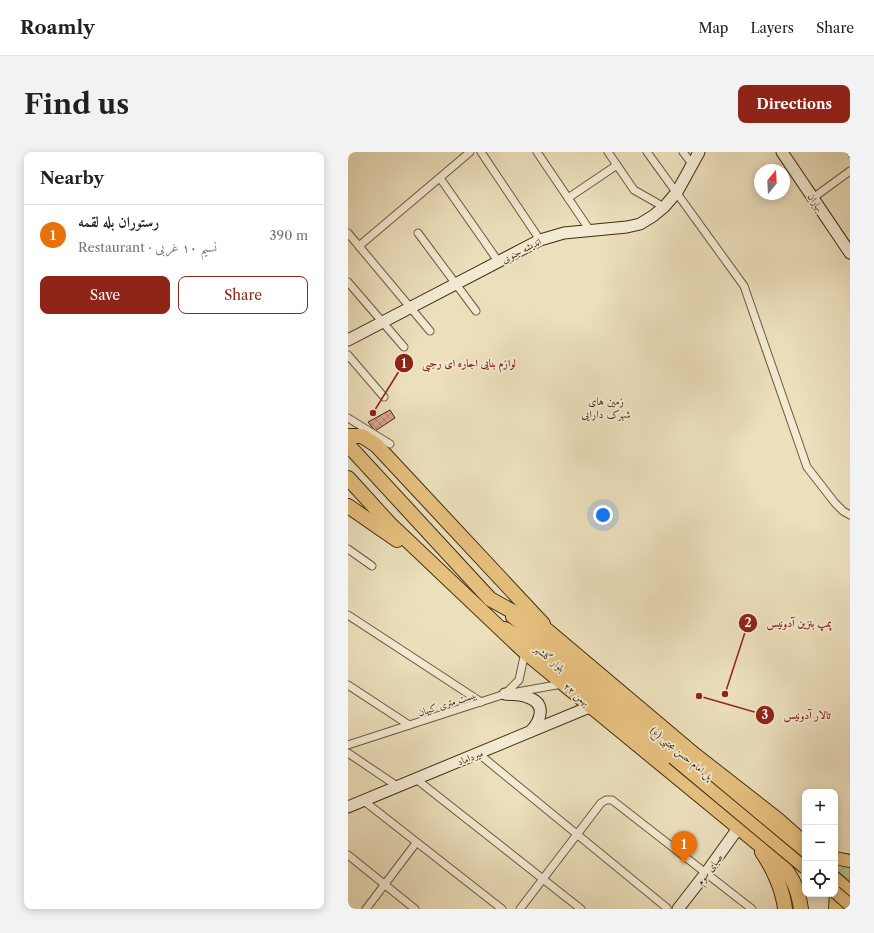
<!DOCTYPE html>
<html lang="en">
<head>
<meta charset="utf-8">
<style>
  :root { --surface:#fff; --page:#f2f2f2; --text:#202124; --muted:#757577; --line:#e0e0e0; --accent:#8f2418 }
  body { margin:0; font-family:"Libre Caslon Text",Amiri,serif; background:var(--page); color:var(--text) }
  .controls { position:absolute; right:12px; bottom:12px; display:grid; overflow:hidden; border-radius:8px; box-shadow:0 2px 10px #0003 }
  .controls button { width:36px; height:36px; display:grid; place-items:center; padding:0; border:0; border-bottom:1px solid var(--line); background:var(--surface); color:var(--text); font:20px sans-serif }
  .compass { position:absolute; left:406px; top:12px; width:36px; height:36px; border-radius:50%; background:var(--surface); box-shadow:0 2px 10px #0003; rotate:18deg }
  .you { position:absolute; left:255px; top:363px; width:14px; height:14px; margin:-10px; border:3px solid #fff; border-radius:50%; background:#1a73e8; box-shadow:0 0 0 6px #1a73e833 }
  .badge { display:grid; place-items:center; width:26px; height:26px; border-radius:50%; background:var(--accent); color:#fff; font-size:13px; font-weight:700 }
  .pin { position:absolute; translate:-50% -33px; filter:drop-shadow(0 1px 2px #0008) }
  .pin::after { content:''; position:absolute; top:21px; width:14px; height:12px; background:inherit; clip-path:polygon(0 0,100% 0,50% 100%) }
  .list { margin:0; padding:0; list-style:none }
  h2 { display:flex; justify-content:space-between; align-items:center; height:52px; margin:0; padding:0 16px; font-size:17px }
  h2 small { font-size:13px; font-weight:400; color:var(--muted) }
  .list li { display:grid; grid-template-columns:26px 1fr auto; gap:12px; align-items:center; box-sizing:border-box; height:60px; padding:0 16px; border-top:1px solid var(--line) }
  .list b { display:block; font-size:15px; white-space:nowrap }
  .list p { margin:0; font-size:13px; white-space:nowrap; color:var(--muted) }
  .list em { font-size:13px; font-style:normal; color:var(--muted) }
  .actions { display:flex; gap:8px; padding:12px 16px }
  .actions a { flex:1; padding:9px 0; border:1px solid var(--accent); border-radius:8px; text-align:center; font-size:14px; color:var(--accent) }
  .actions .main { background:var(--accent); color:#fff }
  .icon { flex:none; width:22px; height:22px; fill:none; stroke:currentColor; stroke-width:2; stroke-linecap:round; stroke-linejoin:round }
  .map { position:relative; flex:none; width:502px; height:757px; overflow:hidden; border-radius:8px }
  header { display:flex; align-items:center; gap:24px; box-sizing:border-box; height:56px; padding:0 20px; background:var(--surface); border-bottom:1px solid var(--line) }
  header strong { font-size:19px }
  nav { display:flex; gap:22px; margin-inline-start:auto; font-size:14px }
  .intro { display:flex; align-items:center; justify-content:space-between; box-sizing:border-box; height:96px; padding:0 24px }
  h1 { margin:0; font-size:28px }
  .button { padding:10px 18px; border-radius:8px; background:var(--accent); color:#fff; font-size:14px; font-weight:700 }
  main { display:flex; gap:24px; padding:0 24px }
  aside { flex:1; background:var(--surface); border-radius:8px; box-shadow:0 2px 10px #0003 }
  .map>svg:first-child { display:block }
  .grass { fill:url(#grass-tufts); stroke:#7b7851 }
  .building { fill:url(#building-cross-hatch); stroke:#402d10 }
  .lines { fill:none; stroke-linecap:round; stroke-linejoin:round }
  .street-casing { stroke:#6b5a3b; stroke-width:9 }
  .secondary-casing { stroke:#402d10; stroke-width:13 }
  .primary-casing { stroke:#402d10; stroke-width:14 }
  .highway-casing { stroke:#402d10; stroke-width:16 }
  .path { stroke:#402d10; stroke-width:1; stroke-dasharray:3 2; stroke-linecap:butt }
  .street { stroke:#f3ead3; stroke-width:7 }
  .secondary { stroke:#f3ead3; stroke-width:11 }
  .primary { stroke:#e6c07e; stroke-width:12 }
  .highway { stroke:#e6c07e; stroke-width:14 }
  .primary-bridge-casing { stroke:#402d10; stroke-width:14; stroke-linecap:butt }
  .primary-bridge { stroke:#e6c07e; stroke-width:12 }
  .labels { text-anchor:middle; stroke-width:3.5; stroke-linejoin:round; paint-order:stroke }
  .street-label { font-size:10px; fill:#402d10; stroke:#f3ead3 }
  .neighbourhood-label { font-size:11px; fill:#402d10; stroke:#f3ead3 }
  .leader { fill:none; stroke:#8f2418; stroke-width:1.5 }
  .callout-dot { fill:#8f2418; stroke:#f3ead3; stroke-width:1.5 }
  .mark-label { font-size:12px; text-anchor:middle; font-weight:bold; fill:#fff }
  .callout-label { font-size:11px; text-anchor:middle; font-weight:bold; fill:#8f2418; stroke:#f3ead3; stroke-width:3.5; stroke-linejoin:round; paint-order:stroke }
</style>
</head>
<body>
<header>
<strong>Roamly</strong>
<nav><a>Map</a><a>Layers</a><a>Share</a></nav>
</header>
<div class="intro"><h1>Find us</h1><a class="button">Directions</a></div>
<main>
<aside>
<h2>Nearby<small></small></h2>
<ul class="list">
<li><span class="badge" style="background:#e8710a">1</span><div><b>رستوران بله لقمه</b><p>Restaurant · نسیم ۱۰ غربی</p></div><em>390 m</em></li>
</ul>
<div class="actions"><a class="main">Save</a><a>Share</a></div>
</aside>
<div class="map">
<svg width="502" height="757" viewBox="0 0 502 757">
  <defs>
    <pattern id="grass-tufts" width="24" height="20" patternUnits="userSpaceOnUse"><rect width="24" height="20" fill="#b6c292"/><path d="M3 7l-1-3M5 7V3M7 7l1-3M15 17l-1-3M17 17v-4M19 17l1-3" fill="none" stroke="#959e76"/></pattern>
    <pattern id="building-cross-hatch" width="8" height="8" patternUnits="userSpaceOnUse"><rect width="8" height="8" fill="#dea290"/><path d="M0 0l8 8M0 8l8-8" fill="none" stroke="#b58474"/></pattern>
  </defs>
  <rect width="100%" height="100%" fill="#ecdfbc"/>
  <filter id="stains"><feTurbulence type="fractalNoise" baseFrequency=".005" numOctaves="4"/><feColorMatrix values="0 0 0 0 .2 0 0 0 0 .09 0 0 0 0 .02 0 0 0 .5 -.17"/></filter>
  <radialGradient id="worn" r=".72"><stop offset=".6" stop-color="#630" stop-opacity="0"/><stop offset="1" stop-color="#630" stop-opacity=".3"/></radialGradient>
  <!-- grass -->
  <path class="grass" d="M487,711L502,715V729L487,717Z"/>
  <!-- building -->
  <path class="building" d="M42,258L47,266L27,279L20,270Z"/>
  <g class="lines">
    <defs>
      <g id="street">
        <path d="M133,0L192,88"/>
        <path d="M189,0L241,77"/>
        <path d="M260,0L286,38L316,55"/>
        <path d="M299,0L396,134L459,315L487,351L495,359L502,363"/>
        <path d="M335,0L344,12"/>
        <path d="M92,26L150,109"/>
        <path d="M220,46L269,13"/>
        <path d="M465,46L502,19"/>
        <path d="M0,81L82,179"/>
        <path d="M70,81L128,159"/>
        <path d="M11,94L122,0"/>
        <path d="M0,130L56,195"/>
        <path d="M0,203L36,245"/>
        <path d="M0,266L42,292"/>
        <path d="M0,397L24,414"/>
        <path d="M0,463L133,550"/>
        <path d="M0,533L61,573"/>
        <path d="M169,540L214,532"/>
        <path d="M0,593L157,542L171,528L177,500"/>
        <path d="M0,601L49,634"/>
        <path d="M131,602L319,756"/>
        <path d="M68,627L233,757"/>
        <path d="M16,649L154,757"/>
        <path d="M0,703L67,757"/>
        <path d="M18,757L68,691"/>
        <path d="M172,757L253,651L258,648H264L404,757"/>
      </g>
      <g id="secondary">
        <path d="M434,0L502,101"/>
        <path d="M0,188L192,88L216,81L279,75L292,72L305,64L316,55L329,40L351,0"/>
        <path d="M157,542C164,543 173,542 179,545C199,551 193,568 183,579"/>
        <path d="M0,655L244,554"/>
        <path d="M330,757L358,721L391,675"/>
      </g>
      <g id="primary">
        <path d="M164,465L210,500L457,702"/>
        <path d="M157,476L187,493L325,606"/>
        <path d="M487,706L502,709"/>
        <path d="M487,726L502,739"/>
      </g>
      <g id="highway">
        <path d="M0,284H14L28,293L195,472"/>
        <path d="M0,293L142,447L200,479L347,603L429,667L457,692"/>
        <path d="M0,326L41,371L177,500L430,708C444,724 450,736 453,757"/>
        <path d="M0,354L49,388"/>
        <path d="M414,700C425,716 435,738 437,757"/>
        <path d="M487,733L489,741L488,757"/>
      </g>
    </defs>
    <!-- street casing -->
    <use href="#street" class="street-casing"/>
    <!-- secondary casing -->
    <use href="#secondary" class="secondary-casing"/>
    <!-- primary casing -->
    <use href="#primary" class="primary-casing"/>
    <!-- highway casing -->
    <use href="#highway" class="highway-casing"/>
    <!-- path -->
    <path class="path" d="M498,0L502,6"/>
    <!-- street -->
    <use href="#street" class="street"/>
    <!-- secondary -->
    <use href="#secondary" class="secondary"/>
    <!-- primary -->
    <use href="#primary" class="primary"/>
    <!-- highway -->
    <use href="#highway" class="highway"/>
    <defs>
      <g id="primary-bridge">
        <path d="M325,606L457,716"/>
        <path d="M487,740L502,753"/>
      </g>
    </defs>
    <!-- primary-bridge casing -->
    <use href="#primary-bridge" class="primary-bridge-casing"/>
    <!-- primary-bridge -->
    <use href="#primary-bridge" class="primary-bridge"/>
  </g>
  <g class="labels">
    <!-- street labels -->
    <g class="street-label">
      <text transform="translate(468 50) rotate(56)" y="4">بهاران</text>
      <text transform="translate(173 98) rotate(-27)" y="4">اندیشه جنوبی</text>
      <text transform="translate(202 506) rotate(39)" y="4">بلوار گلشهر</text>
      <text transform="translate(229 542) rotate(39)" y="4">۲۲ بهمن</text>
      <text transform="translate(99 551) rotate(-18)" y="4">بیست متری کیهان</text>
      <text transform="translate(334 601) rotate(39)" y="4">پل امام حسن مجتبی (ع)</text>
      <text transform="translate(122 605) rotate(-22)" y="4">میرداماد</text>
      <text transform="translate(361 717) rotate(-53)" y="4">صبای سوم</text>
    </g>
    <!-- neighbourhood labels -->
    <g class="neighbourhood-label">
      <text x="258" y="253">زمین های<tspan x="258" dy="13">شهرک دارایی</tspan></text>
    </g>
  </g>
  <!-- callouts -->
  <path class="leader" d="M25 261L56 211M377 542L400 471M351 544L417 563"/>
  <g class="callout-dot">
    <circle cx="25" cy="261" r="4"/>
    <circle cx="377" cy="542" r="4"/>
    <circle cx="351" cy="544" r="4"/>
    <circle cx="56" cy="211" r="10"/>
    <circle cx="400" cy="471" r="10"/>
    <circle cx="417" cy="563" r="10"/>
  </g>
  <g class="mark-label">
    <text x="56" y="216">1</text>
    <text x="400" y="475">2</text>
    <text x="417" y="567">3</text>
  </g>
  <g class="callout-label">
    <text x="121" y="215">لوازم بنایی اجاره ای رجبی</text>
    <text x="451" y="475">پمپ بنزین آدونیس</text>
    <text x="459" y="567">تالار آدونیس</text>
  </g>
  <rect width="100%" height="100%" filter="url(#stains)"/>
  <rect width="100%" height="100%" fill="url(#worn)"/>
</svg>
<div class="controls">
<button>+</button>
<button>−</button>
<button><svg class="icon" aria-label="locate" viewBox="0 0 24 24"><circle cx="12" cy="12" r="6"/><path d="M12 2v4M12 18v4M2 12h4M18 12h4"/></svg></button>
</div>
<svg class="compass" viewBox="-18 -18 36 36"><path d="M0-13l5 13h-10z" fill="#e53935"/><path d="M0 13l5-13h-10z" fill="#757577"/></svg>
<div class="you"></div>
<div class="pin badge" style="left:336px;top:712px;background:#e8710a">1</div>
</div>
</main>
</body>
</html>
